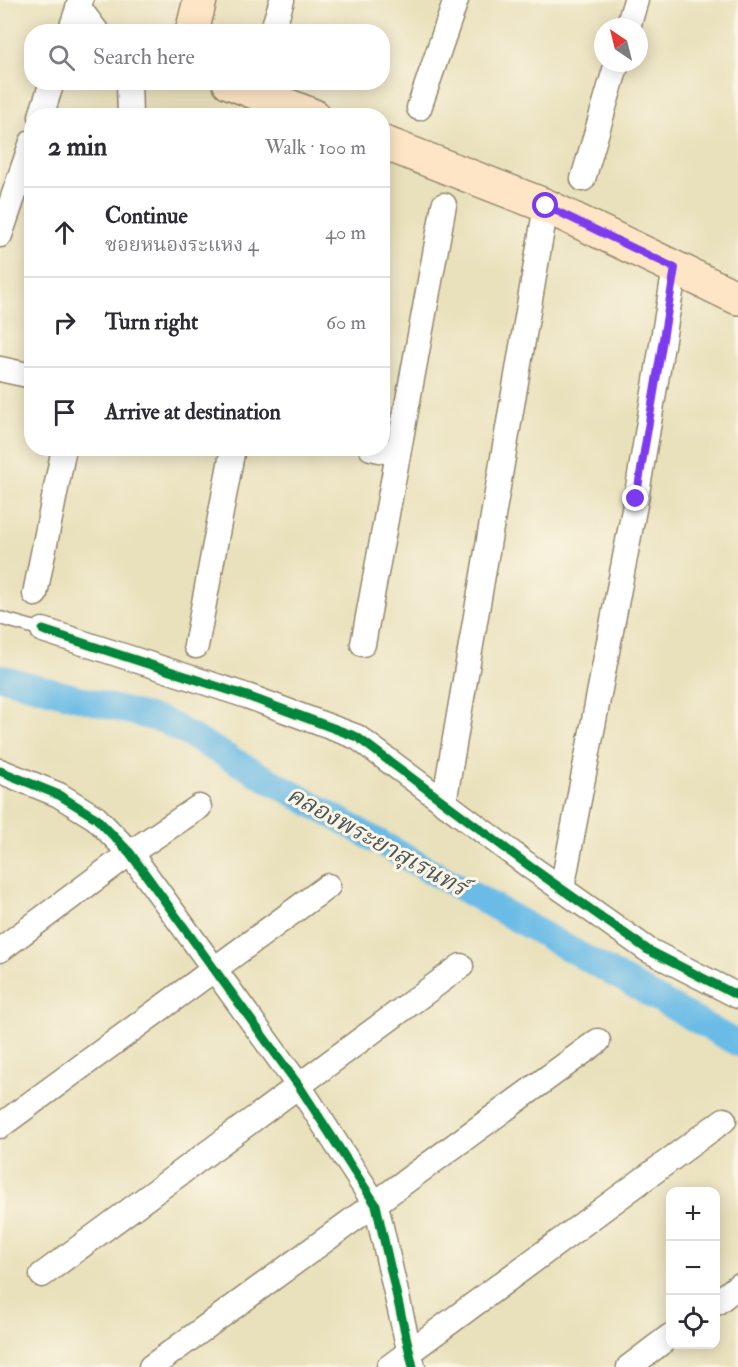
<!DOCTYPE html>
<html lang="en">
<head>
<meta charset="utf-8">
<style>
  :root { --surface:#fff; --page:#f7f7f7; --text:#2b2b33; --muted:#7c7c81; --line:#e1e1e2 }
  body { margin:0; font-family:"IM FELL Double Pica","Noto Serif Thai",serif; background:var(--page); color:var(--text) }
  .controls { position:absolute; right:18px; bottom:18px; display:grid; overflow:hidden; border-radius:12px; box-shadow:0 3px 15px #0003 }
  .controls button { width:54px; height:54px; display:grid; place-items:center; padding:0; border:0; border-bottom:2px solid var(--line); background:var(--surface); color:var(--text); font:30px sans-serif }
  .compass { position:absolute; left:594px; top:18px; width:54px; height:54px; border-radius:50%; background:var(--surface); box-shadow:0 3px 15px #0003; rotate:325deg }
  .stop { position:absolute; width:18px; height:18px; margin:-14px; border:4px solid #7c3aed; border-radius:50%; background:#fff }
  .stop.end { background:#7c3aed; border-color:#fff; box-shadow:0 2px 6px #0008 }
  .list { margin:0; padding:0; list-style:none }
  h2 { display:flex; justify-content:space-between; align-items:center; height:78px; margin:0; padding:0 24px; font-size:26px }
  h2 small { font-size:20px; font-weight:400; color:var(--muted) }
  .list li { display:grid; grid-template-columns:39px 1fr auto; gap:18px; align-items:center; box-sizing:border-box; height:90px; padding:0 24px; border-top:2px solid var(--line) }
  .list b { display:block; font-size:22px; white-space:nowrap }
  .list p { margin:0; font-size:20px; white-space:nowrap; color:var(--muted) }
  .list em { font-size:20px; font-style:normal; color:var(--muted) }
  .icon { flex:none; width:33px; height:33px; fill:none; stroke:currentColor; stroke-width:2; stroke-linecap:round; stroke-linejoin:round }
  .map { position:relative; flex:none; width:738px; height:1367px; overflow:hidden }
  .search { position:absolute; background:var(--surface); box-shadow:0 3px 15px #0003; left:24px; top:24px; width:366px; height:66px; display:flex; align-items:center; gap:15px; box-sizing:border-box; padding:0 21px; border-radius:24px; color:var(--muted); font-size:22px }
  .panel { position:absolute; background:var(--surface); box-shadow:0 3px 15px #0003; left:24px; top:108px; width:366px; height:348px; border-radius:24px }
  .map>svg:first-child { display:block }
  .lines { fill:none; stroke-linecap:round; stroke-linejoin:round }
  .canal { stroke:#6bbbe6; stroke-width:26 }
  .lane-casing { stroke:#92866d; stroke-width:15 }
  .street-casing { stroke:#92866d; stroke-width:27 }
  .secondary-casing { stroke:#92866d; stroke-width:36 }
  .lane { stroke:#fff; stroke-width:12 }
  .street { stroke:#fff; stroke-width:24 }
  .secondary { stroke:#fde5c5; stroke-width:33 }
  .cycleway-casing { stroke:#fcf5e5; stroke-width:13 }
  .cycleway { stroke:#00873e; stroke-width:9 }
  .route { stroke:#7c3aed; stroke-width:8 }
  .labels { text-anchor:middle; stroke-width:6; stroke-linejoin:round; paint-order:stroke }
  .water-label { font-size:24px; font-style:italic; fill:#49565a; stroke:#fcf5e5 }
</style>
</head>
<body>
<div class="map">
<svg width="738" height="1367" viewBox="0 0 738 1367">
  <rect width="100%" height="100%" fill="#fcf5e5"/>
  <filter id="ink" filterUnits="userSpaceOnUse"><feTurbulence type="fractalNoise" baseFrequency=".0167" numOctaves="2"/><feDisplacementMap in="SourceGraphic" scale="12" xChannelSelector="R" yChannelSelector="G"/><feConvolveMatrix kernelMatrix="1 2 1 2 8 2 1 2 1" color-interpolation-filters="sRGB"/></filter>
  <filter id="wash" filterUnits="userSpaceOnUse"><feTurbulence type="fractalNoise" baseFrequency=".008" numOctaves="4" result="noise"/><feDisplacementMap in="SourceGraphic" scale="24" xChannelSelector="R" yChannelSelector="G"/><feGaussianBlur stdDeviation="1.35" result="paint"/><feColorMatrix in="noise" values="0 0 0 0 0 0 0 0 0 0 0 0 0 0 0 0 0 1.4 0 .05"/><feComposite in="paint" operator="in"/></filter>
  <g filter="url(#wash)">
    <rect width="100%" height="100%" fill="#e9e1bc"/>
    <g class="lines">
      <!-- canal -->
      <path class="canal" d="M0,677L164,721L738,1044"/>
    </g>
  </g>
  <g filter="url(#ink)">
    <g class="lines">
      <defs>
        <path id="lane" d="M0,618L43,630"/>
        <g id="street">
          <path d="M78,7L97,32"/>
          <path d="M628,27L636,0"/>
          <path d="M70,32L81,0"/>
          <path d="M272,32L282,0"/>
          <path d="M129,82L130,116"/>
          <path d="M419,108L456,0"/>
          <path d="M41,116L52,82"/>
          <path d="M583,179L617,63"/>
          <path d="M0,235L32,142"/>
          <path d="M0,369L32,376"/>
          <path d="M371,448L398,454"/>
          <path d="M35,594L64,448"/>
          <path d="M43,630L247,696L357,737L532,868L648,950L738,996"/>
          <path d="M363,644L444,205"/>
          <path d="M196,646L233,448"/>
          <path d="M0,771L59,795L96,818L130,853L299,1086L376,1205L413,1367"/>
          <path d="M444,803L546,206"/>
          <path d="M562,889L636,499L675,268"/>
          <path d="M0,950L130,853L199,807"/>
          <path d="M0,1126L328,886"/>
          <path d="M42,1275L461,966"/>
          <path d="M716,1303L738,1286"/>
          <path d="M151,1367L598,1041"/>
          <path d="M389,1367L724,1120"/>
          <path d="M629,1367L670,1336"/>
        </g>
        <g id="secondary">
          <path d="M192,32L200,0"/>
          <path d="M229,82L314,116"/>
          <path d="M382,142L544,205L738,298"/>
        </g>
      </defs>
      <!-- lane casing -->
      <use href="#lane" class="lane-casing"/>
      <!-- street casing -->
      <use href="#street" class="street-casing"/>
      <!-- secondary casing -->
      <use href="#secondary" class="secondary-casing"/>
      <!-- lane -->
      <use href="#lane" class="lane"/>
      <!-- street -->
      <use href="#street" class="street"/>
      <!-- secondary -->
      <use href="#secondary" class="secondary"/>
      <defs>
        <g id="cycleway">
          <path d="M43,630L247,696L357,737L532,868L648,950L738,996"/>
          <path d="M0,771L59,795L96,818L130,853L299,1086L376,1205L413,1367"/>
        </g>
      </defs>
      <!-- cycleway casing -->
      <use href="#cycleway" class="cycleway-casing"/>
      <!-- cycleway -->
      <use href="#cycleway" class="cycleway"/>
    </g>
  </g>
  <g class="lines" filter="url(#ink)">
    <!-- route -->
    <path class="route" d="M546,206L675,268L636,499"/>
  </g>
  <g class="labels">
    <!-- water labels -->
    <g class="water-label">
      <text transform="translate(377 841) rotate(29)" y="8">คลองพระยาสุเรนทร์</text>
    </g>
  </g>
</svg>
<div class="controls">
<button>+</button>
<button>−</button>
<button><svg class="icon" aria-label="locate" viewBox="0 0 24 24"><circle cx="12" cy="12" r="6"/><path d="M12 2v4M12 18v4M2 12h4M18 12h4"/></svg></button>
</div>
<svg class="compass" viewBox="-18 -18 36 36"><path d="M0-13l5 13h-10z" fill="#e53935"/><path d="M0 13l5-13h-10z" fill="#7c7c81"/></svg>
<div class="stop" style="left:546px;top:206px"></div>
<div class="stop end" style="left:636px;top:499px"></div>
<div class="search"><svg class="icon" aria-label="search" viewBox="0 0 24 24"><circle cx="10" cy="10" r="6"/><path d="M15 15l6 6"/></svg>Search here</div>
<section class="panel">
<h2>2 min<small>Walk · 100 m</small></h2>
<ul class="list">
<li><svg class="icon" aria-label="ahead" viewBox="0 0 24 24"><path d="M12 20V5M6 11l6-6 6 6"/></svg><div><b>Continue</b><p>ซอยหนองระแหง 4</p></div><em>40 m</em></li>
<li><svg class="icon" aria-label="right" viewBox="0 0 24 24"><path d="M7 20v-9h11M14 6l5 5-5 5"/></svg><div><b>Turn right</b></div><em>60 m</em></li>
<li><svg class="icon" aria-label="arrive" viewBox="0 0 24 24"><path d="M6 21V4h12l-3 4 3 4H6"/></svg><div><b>Arrive at destination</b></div></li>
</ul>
</section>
</div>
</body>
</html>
